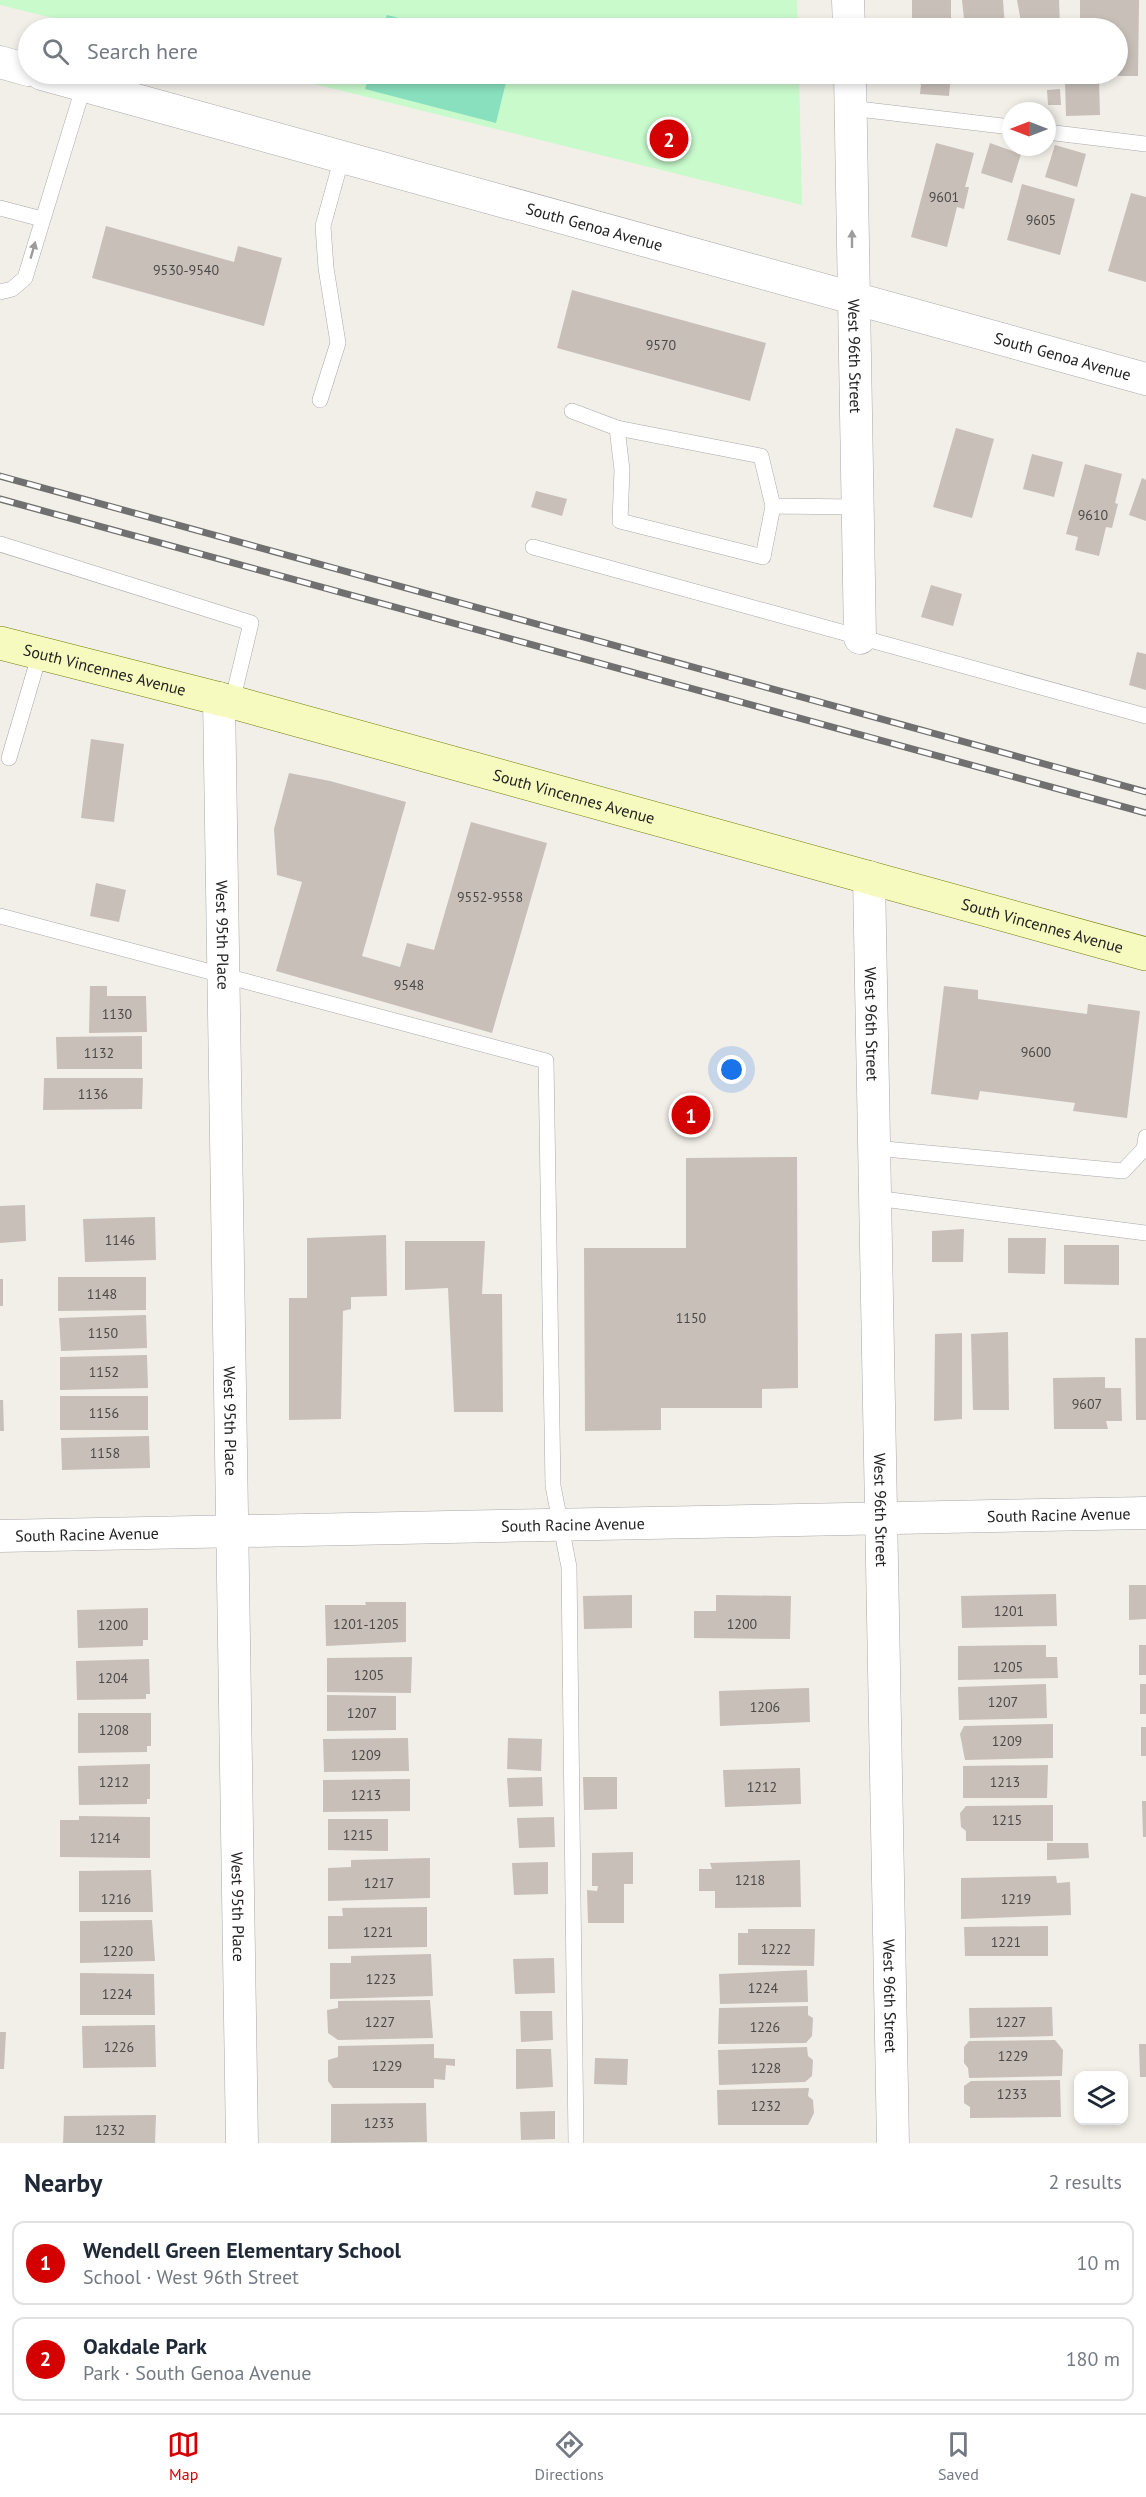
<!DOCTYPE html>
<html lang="en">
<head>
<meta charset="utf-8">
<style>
  :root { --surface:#fff; --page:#f6f6f7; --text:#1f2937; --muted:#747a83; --line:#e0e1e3; --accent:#d40000 }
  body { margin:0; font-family:"PT Sans",sans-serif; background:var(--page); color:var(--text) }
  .controls { position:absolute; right:18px; bottom:18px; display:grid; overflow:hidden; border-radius:12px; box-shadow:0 3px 9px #0003 }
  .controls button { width:54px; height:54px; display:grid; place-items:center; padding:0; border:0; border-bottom:2px solid var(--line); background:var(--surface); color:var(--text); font:30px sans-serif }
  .compass { position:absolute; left:1002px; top:102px; width:54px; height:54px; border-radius:50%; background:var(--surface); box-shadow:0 3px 9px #0003; rotate:270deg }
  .you { position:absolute; left:732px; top:1070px; width:21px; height:21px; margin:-15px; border:4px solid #fff; border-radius:50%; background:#1a73e8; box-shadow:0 0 0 9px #1a73e833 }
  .badge { display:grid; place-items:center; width:39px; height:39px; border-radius:50%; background:var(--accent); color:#fff; font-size:20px; font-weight:700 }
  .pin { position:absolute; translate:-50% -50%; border:3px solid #fff; box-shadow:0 2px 6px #0006 }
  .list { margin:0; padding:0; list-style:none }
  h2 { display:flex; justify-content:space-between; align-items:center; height:78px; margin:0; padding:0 24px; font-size:26px }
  h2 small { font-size:20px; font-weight:400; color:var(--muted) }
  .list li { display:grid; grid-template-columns:39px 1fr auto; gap:18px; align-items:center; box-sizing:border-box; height:84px; margin:0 12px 12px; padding:0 12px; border:2px solid var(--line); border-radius:12px }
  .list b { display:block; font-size:22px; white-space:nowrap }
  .list p { margin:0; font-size:20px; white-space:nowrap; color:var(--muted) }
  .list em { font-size:20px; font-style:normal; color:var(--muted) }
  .icon { flex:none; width:33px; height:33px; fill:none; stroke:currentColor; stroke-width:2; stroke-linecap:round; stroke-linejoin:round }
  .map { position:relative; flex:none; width:1146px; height:2143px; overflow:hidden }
  .search { position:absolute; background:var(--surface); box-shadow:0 3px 9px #0003; left:18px; right:18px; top:18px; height:66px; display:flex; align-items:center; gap:15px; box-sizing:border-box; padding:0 21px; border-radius:33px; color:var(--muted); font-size:22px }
  .sheet { height:270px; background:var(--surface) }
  nav { display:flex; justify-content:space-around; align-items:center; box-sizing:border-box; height:84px; border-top:2px solid var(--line); background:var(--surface); font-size:16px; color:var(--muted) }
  nav a { display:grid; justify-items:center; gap:3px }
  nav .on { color:var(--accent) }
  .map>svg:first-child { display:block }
  .park { fill:#c8facc }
  .pitch { fill:#88e0be }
  .building { fill:#c7bfb8 }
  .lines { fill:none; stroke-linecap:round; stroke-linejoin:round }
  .service-casing { stroke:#a9a9a9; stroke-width:16 }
  .minor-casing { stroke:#a9a9a9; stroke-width:33 }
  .secondary-casing { stroke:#707d05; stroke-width:34 }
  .service { stroke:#fff; stroke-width:15 }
  .minor { stroke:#fff; stroke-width:32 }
  .secondary { stroke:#f7fabf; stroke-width:33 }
  .rail-casing { stroke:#707070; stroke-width:7 }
  .rail { stroke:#fff; stroke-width:4.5; stroke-dasharray:14; stroke-linecap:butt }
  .oneway { fill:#9c9c9c }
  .labels { text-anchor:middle; stroke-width:5; stroke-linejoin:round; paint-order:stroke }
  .number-label { font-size:14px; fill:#4b4948 }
  .street-label { font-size:16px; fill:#222; stroke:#fff }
</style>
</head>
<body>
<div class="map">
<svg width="1146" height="2143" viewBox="0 0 1146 2143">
  <rect width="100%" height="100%" fill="#f2efe9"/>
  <!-- park -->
  <g class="park">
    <path d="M0,0H797L798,28H93L0,5Z"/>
    <path d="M274,74H799L802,205Z"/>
  </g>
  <!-- pitch -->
  <g class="pitch">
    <path d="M387,15L439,28H383Z"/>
    <path d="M370,74H508L496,123L365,89Z"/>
  </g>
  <!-- building -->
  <g class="building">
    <path d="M912,0H951V28H908V21H912Z"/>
    <path d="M962,0H1003L1005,28H965Z"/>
    <path d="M1017,0H1059L1060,28H1022Z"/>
    <path d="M1080,0H1139L1138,76H1118V28H1080Z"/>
    <path d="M922,74H951L949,96L920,94Z"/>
    <path d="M963,74H978L979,84H964Z"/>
    <path d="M1099,80L1100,115L1066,116L1065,81Z"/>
    <path d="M1060,89L1061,105H1048L1047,90Z"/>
    <path d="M936,143L974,153L965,187H969L964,209L957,207L947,247L911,237Z"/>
    <path d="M990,143L1021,154L1012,183L981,173Z"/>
    <path d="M1055,145L1086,154L1077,187L1045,177Z"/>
    <path d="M1022,184L1075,199L1060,255L1007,240Z"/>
    <path d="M1131,193L1146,197V282L1108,271Z"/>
    <path d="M106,226L234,262L238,246L282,258L264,326L92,278Z"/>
    <path d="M572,290L766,343L750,401L557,348Z"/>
    <path d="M956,428L994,439L972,518L933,507Z"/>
    <path d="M1032,454L1063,462L1054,497L1023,489Z"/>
    <path d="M1085,464L1122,474L1115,503L1118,504L1112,528L1106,527L1099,556L1075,550L1078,537L1066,534Z"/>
    <path d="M1142,478L1146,480V521L1129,515Z"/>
    <path d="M536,491L567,499L562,516L531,507Z"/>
    <path d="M931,585L962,594L953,626L921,617Z"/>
    <path d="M1137,652L1146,654V690L1129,685Z"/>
    <path d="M91,739L124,744L114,822L81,818Z"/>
    <path d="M289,773L330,781L406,802L362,956L400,967L407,943L434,950L471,822L547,843L492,1033L276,971L302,882L277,875L274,829Z"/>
    <path d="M96,883L126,890L119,922L90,916Z"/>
    <path d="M90,986H107V996H146L147,1032L89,1033Z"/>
    <path d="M944,986L978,990V999L1087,1014L1088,1004L1140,1011L1127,1118L1073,1111L1075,1103L980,1091L978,1100L931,1094Z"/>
    <path d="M142,1036V1069H57L56,1037Z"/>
    <path d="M44,1078H143L142,1109L43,1110Z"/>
    <path d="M797,1157L798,1388L762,1389V1408H661V1430L585,1431L584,1248H686V1158Z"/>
    <path d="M25,1205L26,1241L0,1243V1206Z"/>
    <path d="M155,1217L156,1260L85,1262L83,1219Z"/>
    <path d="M964,1229L963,1262H932V1231Z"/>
    <path d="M386,1235L387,1296L351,1297V1309L343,1311L341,1419L289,1420V1298H307V1238Z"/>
    <path d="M1008,1238H1046L1045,1274L1008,1273Z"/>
    <path d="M405,1241H485L482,1294H502L503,1412H454L448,1288L405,1290Z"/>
    <path d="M1064,1245H1119V1285L1064,1284Z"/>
    <path d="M58,1277H146V1310L58,1311Z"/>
    <rect x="0" y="1279" width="3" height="27"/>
    <path d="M146,1315L147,1348L61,1351L59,1318Z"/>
    <path d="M1008,1332L1009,1410H973L971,1334Z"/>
    <path d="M962,1333V1419L934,1421L935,1334Z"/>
    <path d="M1135,1338H1146V1420H1136Z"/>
    <path d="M147,1355L148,1388L60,1390V1357Z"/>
    <path d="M1105,1377V1388H1121L1122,1421H1106L1108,1429H1054L1053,1378Z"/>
    <rect x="60" y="1396" width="88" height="34"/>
    <path d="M0,1400H3L4,1431H0Z"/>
    <path d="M149,1436L150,1468L62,1470L61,1438Z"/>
    <path d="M1129,1585H1146V1619L1129,1620Z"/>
    <path d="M1056,1594L1057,1626L962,1628L961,1596Z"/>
    <path d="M632,1595V1628L584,1629L583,1596Z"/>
    <path d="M716,1595L791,1596L790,1639L694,1638V1611H716Z"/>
    <path d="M365,1602H406V1642L326,1646L325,1605H366Z"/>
    <path d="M148,1608V1640H143V1646L78,1648L77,1610Z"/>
    <path d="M1046,1645V1657H1057L1058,1678L958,1680V1646Z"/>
    <rect x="1139" y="1645" width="7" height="30"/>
    <path d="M412,1657L411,1693L327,1692V1658Z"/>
    <path d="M149,1659L150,1694H146V1699L77,1700L76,1661Z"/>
    <path d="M1046,1684L1047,1718L959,1720L958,1687Z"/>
    <rect x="1140" y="1684" width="6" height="30"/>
    <path d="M809,1688L810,1722L720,1726L719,1691Z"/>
    <path d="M327,1695L396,1696V1730L327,1731Z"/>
    <path d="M78,1713H151V1746H147V1752L78,1753Z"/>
    <path d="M1053,1724V1758L965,1760L960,1734L964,1726Z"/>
    <rect x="1141" y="1727" width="5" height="29"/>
    <path d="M408,1738L409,1771L324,1772L323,1739Z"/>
    <path d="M508,1738L542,1739L541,1771L507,1769Z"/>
    <path d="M150,1764V1799H147V1804L79,1805L78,1766Z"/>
    <path d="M1048,1765L1047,1798H963V1766Z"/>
    <path d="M800,1768L801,1804L725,1807L723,1770Z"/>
    <path d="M542,1777L543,1806L509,1807L507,1778Z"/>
    <path d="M583,1777H617V1809L584,1810Z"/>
    <path d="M410,1779V1811L323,1812V1780Z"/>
    <path d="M1142,1801H1146V1837H1143Z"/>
    <path d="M1053,1805V1841H966V1831L961,1827L960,1813L966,1806Z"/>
    <path d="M79,1816L150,1817V1858L60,1857V1820H79Z"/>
    <path d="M554,1817L555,1847L519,1848L517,1818Z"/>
    <path d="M328,1819H388V1851L328,1850Z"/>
    <path d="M1047,1843H1088L1089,1858L1047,1860Z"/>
    <path d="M633,1852V1884H624V1923H588L587,1890L597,1891L598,1886H592V1853Z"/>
    <path d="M430,1858V1898L328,1901V1868L351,1867V1860Z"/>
    <path d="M800,1860L801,1907L715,1908V1891H699V1869H712L710,1863Z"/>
    <path d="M548,1862V1894L514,1895L512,1863Z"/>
    <path d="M151,1870L153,1912H79V1871Z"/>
    <path d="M1056,1876L1057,1883L1070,1882L1071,1915L961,1919V1878Z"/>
    <path d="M427,1907V1947L328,1949V1916H343L342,1908Z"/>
    <path d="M152,1920L155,1961L80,1963V1921Z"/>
    <path d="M1048,1926V1956H965L964,1927Z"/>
    <path d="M748,1929H815L814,1966L738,1965V1933H748Z"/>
    <path d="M431,1954L433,1996L330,1999V1963H351V1956Z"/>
    <path d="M554,1958L555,1993L515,1994L513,1959Z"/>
    <path d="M807,1970L808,2002L720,2004L719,1974Z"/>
    <path d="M80,1973L154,1974L155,2015H80Z"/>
    <path d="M430,2000L433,2038L338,2040L328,2033L327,2010L338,2008V2001Z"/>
    <path d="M808,2006V2015L813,2018L812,2036L806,2043L718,2044L719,2008Z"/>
    <path d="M1052,2007L1053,2036L970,2038L969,2008Z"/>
    <path d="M520,2011H552L553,2040L521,2042Z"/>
    <path d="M155,2025L156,2067L83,2068L82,2026Z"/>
    <path d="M0,2032H6L4,2069H0Z"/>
    <path d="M1055,2040L1063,2050L1062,2076L969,2078L968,2068L964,2063V2047L969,2041Z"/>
    <path d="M434,2044V2058L455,2059V2066L446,2065L445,2080L434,2079V2088H333L328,2081V2060L338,2057V2046Z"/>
    <path d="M1139,2044H1146V2077H1140Z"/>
    <path d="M807,2047L808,2056L813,2060L812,2076L805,2082L719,2085L718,2050Z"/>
    <path d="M516,2049H551L553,2087L516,2089Z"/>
    <path d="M595,2058L628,2059L627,2085L594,2084Z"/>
    <path d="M1060,2080L1061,2117L970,2118V2107L964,2103V2086L971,2081Z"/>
    <path d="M809,2088L808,2096L813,2100L814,2113L808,2125H718L717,2090Z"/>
    <path d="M426,2103L427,2142L331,2143V2104Z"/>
    <path d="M555,2111V2139L521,2140L520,2112Z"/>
    <path d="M156,2115L155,2143H63L64,2116Z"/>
  </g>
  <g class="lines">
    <defs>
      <g id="service">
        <path d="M850,108L1011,127"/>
        <path d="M1047,132L1146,144"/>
        <path d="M0,208L42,219"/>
        <path d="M0,292L12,289L25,278L84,85"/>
        <path d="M320,400L338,343L326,268L323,226L342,157"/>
        <path d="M572,411L617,428L622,470L620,521L763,557L773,506L858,507"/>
        <path d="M617,428L761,456L773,506"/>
        <path d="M0,544L251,623L232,702"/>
        <path d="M533,547L1146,716"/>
        <path d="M9,758L40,653"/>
        <path d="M0,916L546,1061L553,1486L569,1567L576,2143"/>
        <path d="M874,1148L1123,1171L1144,1149L1146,1137"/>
        <path d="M875,1198L1146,1233"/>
      </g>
      <g id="minor">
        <path d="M848,0L849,28"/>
        <path d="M0,62L28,70"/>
        <path id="s1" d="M42,74L1146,379"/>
        <path id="s2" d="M850,74L860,638"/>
        <path id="s3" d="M219,698L242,2143"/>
        <path id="s4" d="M869,877L893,2143"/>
        <path id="s5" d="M0,1536L1146,1513"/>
      </g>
      <g id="secondary">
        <path id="s6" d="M0,643L232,702L1146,954"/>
      </g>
    </defs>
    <!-- service casing -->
    <use href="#service" class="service-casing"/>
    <!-- minor casing -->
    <use href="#minor" class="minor-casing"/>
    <!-- secondary casing -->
    <use href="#secondary" class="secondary-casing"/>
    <!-- service -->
    <use href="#service" class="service"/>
    <!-- minor -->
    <use href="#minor" class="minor"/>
    <!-- secondary -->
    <use href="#secondary" class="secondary"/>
    <defs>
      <g id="rail">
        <path d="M0,476L1146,792"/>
        <path d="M0,499L1146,813"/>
      </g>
    </defs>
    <!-- rail casing -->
    <use href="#rail" class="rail-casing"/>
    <!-- rail -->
    <use href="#rail" class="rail"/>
  </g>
  <!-- one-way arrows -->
  <defs><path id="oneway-solid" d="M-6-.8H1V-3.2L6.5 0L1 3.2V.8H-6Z" transform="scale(1.5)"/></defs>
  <g class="oneway">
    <use href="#oneway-solid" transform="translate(852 239) rotate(-90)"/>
    <use href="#oneway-solid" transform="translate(33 250) rotate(-74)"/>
  </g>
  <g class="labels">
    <!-- number labels -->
    <g class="number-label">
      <text x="944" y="202">9601</text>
      <text x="1041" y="225">9605</text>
      <text x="186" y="275">9530-9540</text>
      <text x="661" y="350">9570</text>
      <text x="1093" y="520">9610</text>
      <text x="490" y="902">9552-9558</text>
      <text x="409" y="990">9548</text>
      <text x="117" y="1019">1130</text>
      <text x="1036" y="1057">9600</text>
      <text x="99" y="1058">1132</text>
      <text x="93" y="1099">1136</text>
      <text x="120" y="1245">1146</text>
      <text x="102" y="1299">1148</text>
      <text x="691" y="1323">1150</text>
      <text x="103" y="1338">1150</text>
      <text x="104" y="1377">1152</text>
      <text x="1087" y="1409">9607</text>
      <text x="104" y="1418">1156</text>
      <text x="105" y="1458">1158</text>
      <text x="1009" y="1616">1201</text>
      <text x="366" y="1629">1201-1205</text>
      <text x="742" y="1629">1200</text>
      <text x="113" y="1630">1200</text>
      <text x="1008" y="1672">1205</text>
      <text x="369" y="1680">1205</text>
      <text x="113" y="1683">1204</text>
      <text x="1003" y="1707">1207</text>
      <text x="765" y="1712">1206</text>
      <text x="362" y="1718">1207</text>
      <text x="114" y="1735">1208</text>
      <text x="1007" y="1746">1209</text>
      <text x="366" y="1760">1209</text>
      <text x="114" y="1787">1212</text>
      <text x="1005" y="1787">1213</text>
      <text x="762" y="1792">1212</text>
      <text x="366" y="1800">1213</text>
      <text x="1007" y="1825">1215</text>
      <text x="358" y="1840">1215</text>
      <text x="105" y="1843">1214</text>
      <text x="750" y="1885">1218</text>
      <text x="379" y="1888">1217</text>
      <text x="116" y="1904">1216</text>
      <text x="1016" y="1904">1219</text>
      <text x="378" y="1937">1221</text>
      <text x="1006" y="1947">1221</text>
      <text x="776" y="1954">1222</text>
      <text x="118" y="1956">1220</text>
      <text x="381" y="1984">1223</text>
      <text x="763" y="1993">1224</text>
      <text x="117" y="1999">1224</text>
      <text x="380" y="2027">1227</text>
      <text x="1011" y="2027">1227</text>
      <text x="765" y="2032">1226</text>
      <text x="119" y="2052">1226</text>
      <text x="1013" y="2061">1229</text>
      <text x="387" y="2071">1229</text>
      <text x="766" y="2073">1228</text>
      <text x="1012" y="2099">1233</text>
      <text x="766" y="2111">1232</text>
      <text x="379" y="2128">1233</text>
      <text x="110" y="2135">1232</text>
    </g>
    <!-- street labels -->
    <g class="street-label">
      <text dy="6" stroke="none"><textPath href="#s1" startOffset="573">South Genoa Avenue</textPath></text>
      <text dy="6" stroke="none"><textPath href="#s2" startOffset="282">West 96th Street</textPath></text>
      <text dy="6" stroke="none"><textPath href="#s1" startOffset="1059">South Genoa Avenue</textPath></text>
      <text dy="6" stroke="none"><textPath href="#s6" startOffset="108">South Vincennes Avenue</textPath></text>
      <text dy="6" stroke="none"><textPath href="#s6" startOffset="594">South Vincennes Avenue</textPath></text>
      <text dy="6" stroke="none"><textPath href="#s6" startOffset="1080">South Vincennes Avenue</textPath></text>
      <text dy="6" stroke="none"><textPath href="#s3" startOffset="237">West 95th Place</textPath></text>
      <text dy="6" stroke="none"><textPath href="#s4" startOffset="147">West 96th Street</textPath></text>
      <text dy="6" stroke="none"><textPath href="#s3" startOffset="723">West 95th Place</textPath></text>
      <text dy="6" stroke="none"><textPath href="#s4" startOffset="633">West 96th Street</textPath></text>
      <text dy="6" stroke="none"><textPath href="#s5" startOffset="1059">South Racine Avenue</textPath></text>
      <text dy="6" stroke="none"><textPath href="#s5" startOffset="573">South Racine Avenue</textPath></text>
      <text dy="6" stroke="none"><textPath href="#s5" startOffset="87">South Racine Avenue</textPath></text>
      <text dy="6" stroke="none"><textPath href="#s3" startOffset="1209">West 95th Place</textPath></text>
      <text dy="6" stroke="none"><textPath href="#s4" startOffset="1119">West 96th Street</textPath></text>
    </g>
  </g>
</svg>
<div class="controls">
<button><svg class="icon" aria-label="layers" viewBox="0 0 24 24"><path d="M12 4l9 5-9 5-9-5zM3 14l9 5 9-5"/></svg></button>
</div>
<svg class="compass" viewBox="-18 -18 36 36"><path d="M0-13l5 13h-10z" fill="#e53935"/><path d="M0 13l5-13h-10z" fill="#747a83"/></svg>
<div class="you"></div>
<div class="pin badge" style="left:691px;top:1115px">1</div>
<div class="pin badge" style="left:669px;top:139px">2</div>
<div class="search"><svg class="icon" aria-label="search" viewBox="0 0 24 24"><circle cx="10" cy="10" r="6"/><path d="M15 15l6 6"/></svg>Search here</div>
</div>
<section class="sheet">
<h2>Nearby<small>2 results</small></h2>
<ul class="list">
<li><span class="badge">1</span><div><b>Wendell Green Elementary School</b><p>School · West 96th Street</p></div><em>10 m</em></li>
<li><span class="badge">2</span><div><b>Oakdale Park</b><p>Park · South Genoa Avenue</p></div><em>180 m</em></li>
</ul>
</section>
<nav>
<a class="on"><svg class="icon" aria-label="map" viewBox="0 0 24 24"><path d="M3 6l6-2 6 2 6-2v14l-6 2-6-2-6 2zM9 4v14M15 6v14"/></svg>Map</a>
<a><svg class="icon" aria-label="directions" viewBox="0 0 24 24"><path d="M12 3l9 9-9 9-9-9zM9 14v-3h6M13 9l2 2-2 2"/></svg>Directions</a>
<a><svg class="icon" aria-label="saved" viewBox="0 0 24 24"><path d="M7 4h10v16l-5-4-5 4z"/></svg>Saved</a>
</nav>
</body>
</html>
